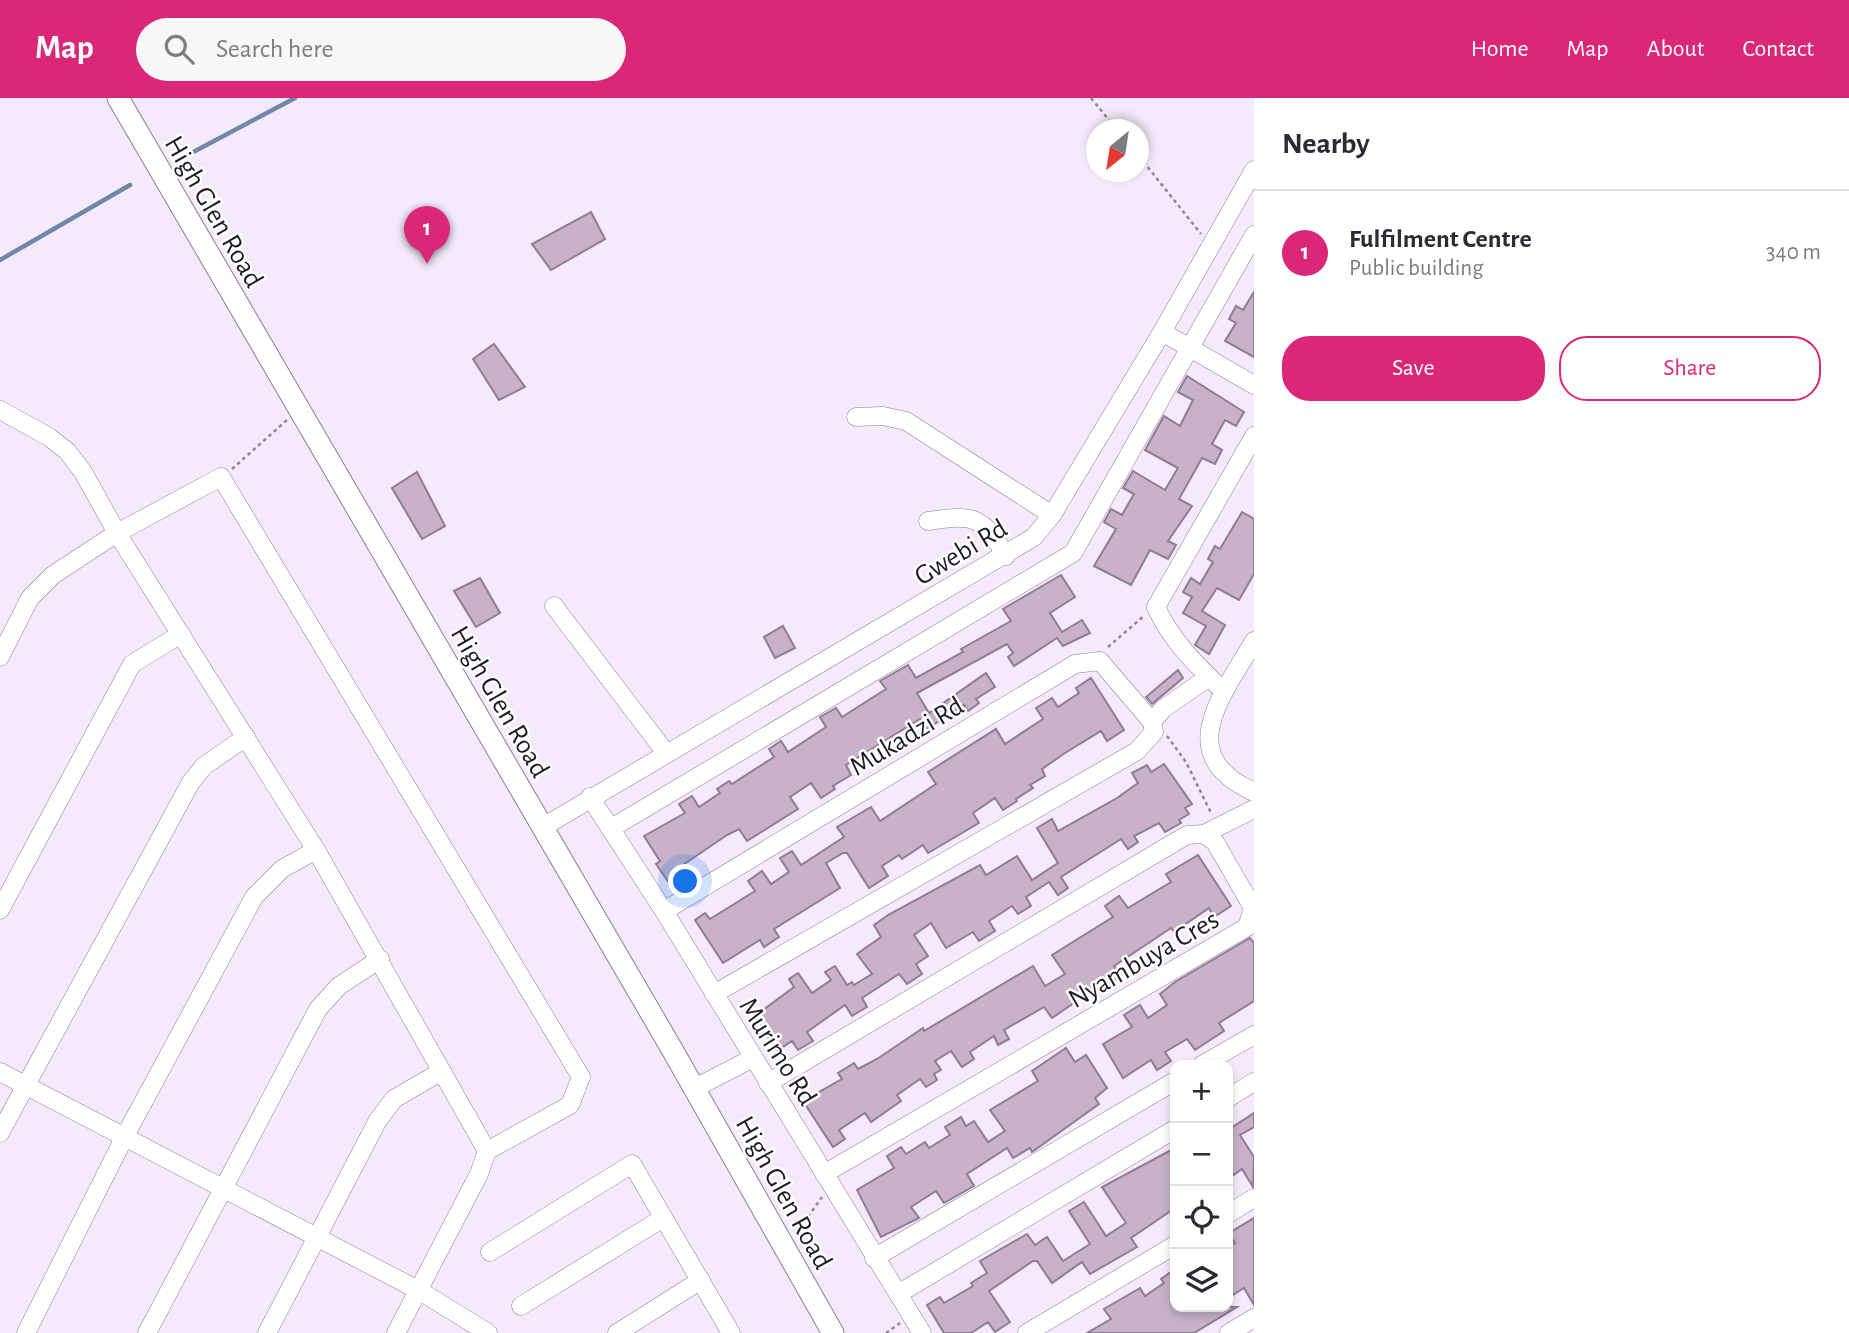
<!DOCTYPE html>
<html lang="en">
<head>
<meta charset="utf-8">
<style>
  :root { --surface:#fff; --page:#f7f7f7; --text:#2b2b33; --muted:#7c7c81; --line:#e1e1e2; --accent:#db2777 }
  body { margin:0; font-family:"Alegreya Sans",sans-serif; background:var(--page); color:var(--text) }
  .controls { position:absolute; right:21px; bottom:21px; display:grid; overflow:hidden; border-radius:14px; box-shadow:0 4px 10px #0003 }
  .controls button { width:63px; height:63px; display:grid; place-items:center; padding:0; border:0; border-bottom:2px solid var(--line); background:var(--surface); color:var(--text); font:35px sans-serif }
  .compass { position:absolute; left:1086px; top:21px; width:63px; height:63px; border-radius:50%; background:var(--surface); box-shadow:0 4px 10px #0003; rotate:210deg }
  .you { position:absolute; left:686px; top:784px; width:24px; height:24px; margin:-18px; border:5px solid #fff; border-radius:50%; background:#1a73e8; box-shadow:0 0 0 10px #1a73e833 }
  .badge { display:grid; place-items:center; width:46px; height:46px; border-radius:50%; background:var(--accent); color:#fff; font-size:23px; font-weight:700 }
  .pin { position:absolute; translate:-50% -58px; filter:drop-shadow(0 2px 4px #0008) }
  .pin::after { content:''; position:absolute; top:37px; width:24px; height:21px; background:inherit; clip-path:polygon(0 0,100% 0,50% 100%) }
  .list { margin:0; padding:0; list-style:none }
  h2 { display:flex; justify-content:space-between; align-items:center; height:91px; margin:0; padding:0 28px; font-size:30px }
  h2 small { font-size:23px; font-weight:400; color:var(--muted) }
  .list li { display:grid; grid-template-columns:46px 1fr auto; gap:21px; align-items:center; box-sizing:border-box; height:126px; padding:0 28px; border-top:2px solid var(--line) }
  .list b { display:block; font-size:26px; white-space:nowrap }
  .list p { margin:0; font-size:23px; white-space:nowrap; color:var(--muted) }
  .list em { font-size:23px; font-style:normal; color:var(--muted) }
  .actions { display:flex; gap:14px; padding:21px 28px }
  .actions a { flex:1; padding:16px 0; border:2px solid var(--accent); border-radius:28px; text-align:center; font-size:24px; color:var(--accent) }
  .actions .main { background:var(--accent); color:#fff }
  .icon { flex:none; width:38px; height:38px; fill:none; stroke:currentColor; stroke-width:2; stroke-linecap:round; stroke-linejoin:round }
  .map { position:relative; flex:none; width:1254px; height:1235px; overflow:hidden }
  header { display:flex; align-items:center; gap:42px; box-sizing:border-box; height:98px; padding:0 35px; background:var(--accent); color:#fff }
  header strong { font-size:33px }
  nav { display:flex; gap:38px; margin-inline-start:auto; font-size:24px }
  .search { width:490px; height:63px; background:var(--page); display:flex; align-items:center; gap:18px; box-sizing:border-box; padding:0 24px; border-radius:38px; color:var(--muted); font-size:26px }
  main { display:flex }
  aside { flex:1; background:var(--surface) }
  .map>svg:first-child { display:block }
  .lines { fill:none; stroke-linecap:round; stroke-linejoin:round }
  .stream { stroke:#7087a9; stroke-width:4.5 }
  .building { fill:#c7b2ca; stroke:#8f7c92; stroke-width:2 }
  .minor-casing { stroke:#8c7e98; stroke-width:19 }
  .major-casing { stroke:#8c7e98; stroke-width:23 }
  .path { stroke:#8e8593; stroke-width:2.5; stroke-dasharray:3.5 3.5; stroke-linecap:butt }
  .minor { stroke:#fff; stroke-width:18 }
  .major { stroke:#fff; stroke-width:21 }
  .labels { text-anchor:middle; stroke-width:5; stroke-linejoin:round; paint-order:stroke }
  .street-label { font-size:28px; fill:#201a24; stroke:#fff }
</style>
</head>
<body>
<header>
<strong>Map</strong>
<div class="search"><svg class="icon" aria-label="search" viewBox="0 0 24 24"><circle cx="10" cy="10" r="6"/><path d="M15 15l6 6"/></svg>Search here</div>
<nav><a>Home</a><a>Map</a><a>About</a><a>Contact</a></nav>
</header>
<main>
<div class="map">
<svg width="1254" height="1235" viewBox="0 0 1254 1235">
  <rect width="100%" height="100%" fill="#f4eafb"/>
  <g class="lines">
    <!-- stream -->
    <g class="stream">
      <path d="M182,60L295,0"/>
      <path d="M0,162L130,87"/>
    </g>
  </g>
  <!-- building -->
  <g class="building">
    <path d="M591,114L605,141L551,172L532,146Z"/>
    <path d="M1254,194V259L1225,243L1236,225L1229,221L1236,208L1243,212Z"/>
    <path d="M494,246L525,289L499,302L473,261Z"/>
    <path d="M1187,278L1244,314L1236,328L1225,322L1212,346L1222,352L1215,366L1202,360L1179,401L1192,408L1168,443L1176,447L1168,461L1150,452L1131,487L1094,468L1116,431L1104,424L1111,411L1122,417L1134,396L1123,390L1133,373L1165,392L1178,370L1145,352L1164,318L1180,328L1193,302L1178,294Z"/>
    <path d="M417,374L445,428L422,441L392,390Z"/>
    <path d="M1242,414L1254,421V476L1239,502L1217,490L1202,513L1225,527L1209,556L1195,547L1206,528L1183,515L1192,499L1183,494L1191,480L1200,486L1213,464L1208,461L1215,448L1220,451Z"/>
    <path d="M1061,477L1075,499L1050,515L1062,534L1082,522L1090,535L1063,548L1057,540L1014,568L1008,559L1013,555L1007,546L917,595L929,615L986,575L995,589L976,601L979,605L968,613L964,607L927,631L920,621L846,667L851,677L833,688L835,691L821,700L811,685L790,699L798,711L747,743L739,731L727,737L680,769L687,779L672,789L656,766L660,763L644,738L685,715L679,706L692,698L699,709L720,695L717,691L729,683L732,686L774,659L769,651L781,643L788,654L826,629L820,619L836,610L842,619L886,591L880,583L908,567L916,580L963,554L961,551L1011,523L1003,511Z"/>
    <path d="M480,480L500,515L476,529L454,493Z"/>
    <path d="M783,528L795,550L775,560L764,539Z"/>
    <path d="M1178,572L1183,580L1152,606L1146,599Z"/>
    <path d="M1091,580L1124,632L1107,643L1101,633L1065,655L1042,671L1045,678L1030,687L1033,690L1016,701L1017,703L1003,712L995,700L973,715L979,725L928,755L923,747L902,761L899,757L882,768L888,778L869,790L847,755H843L826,765L840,790L774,831L779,839L764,849L760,842L723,865L695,822L705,815L710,821L755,793L748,783L762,773L771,786L789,774L780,760L792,753L801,767L844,739L837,729L871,709L880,723L936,686L928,674L996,631L1005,646L1043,621L1036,610L1052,600L1058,609L1079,595L1076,590Z"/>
    <path d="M1164,666L1192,706L1185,710L1189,716L1179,722L1181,725L1165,734L1159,725L1134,738L1138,744L1128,751L1121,741L1061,779L1068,790L1058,797L1049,784L1026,799L1031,808L1018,816L1012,808L989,823L995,833L979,843L973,834L946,850L931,825L914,837L928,858L916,866L922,876L907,886L899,876L862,900L867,909L852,918L845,907L807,934L813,943L798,952L792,943L777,953L755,918L794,889L789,881L798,875L812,895L831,882L825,874L835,868L847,887L852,884L854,887L872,876L857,856L881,839L874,827L888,817L980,767L986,777L1017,758L1032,782L1058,765L1037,730L1052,721L1058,733L1117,700L1138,685L1132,675L1147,667L1151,674Z"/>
    <path d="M1198,757L1231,808L1214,819L1209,810L1174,834L1171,830L1114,868L1121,879L1087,896L1052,920L1044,909L1004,932L1009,941L998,947L994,938L970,954L974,961L962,969L951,953L935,963L941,972L934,976L937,982L926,989L920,981L897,997L901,1003L871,1024L865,1015L839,1032L845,1041L833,1049L803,1003L842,981L838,975L854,965L858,971L877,961L923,930L924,933L1033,868L1045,888L1065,876L1052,857L1113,819L1105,808L1119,798L1128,810L1171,784L1166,776Z"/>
    <path d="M1250,840L1254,845V903L1219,925L1224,933L1195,952L1187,941L1165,954L1171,963L1157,972L1151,962L1123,980L1103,946L1132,929L1124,917L1140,907L1148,920L1167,907L1160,896L1175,884Z"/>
    <path d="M1066,950L1075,964L1086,957L1107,990L1095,1000L1099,1006L1032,1054L1030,1050L1013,1060L1007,1050L967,1076L974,1088L944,1105L936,1093L911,1109L919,1120L881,1139L857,1092L894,1070L887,1058L901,1049L906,1056L925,1044L929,1050L950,1037L945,1029L961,1019L966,1028L974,1023L988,1044L1005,1033L990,1012L1038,983L1032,973Z"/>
    <path d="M1254,1015V1029L1240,1037L1254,1059L1253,1089L1242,1071L1228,1081V1032Z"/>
    <path d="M1175,1050V1110L1131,1140L1137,1149L1090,1176L1082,1164L1052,1185L1037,1163H1033L989,1193L1010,1224L995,1234L988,1224L971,1235H944L927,1207L940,1199L944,1205L973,1188L971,1185L987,1175L980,1163L1027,1136L1035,1147L1047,1139L1063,1163L1090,1146L1069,1113L1084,1104L1106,1138L1126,1125L1102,1089Z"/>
    <path d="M1254,1120V1207L1244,1190L1228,1200V1150L1235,1145L1229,1135Z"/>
    <path d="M1175,1171V1209H1237L1194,1235H1087L1111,1221L1104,1211L1140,1190L1145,1198L1164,1185L1161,1181Z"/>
  </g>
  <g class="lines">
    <defs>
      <g id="minor">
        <path d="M1162,234L1254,287"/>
        <path d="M0,312L49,339L67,353L83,374L117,435L316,752L487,1053L479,1076L396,1235"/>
        <path d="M856,319L883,318L906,323L1052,417"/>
        <path d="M928,423C973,416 983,418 1006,458"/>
        <path d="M554,508L666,655"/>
        <path d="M1254,543C1222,598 1172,657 1254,694"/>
        <path d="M0,559L30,500L53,477L117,435L221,379L581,979L570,1007L487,1053"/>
        <path d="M1224,594C1197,567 1172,544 1156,509L1254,338"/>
        <path d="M1152,624L1163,611L1209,579"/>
        <path d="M590,699L664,813L922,1235"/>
        <path d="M543,729L1034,439L1052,417L1162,234L1254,72"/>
        <path d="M610,731L1073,455L1254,137"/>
        <path d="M1204,736L1254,711"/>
        <path d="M0,812L132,566L181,536"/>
        <path d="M664,813L1075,566L1100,563L1152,624L1154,634L1137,653L714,896"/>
        <path d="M1202,967L1254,937"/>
        <path d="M0,974L420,1193L488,1235"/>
        <path d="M768,985L1187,737L1204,736L1215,744L1253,810L1247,829L824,1076"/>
        <path d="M695,990L753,960"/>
        <path d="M1228,1000L1254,984"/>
        <path d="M0,1035L191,684L204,668L246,639"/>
        <path d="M1228,1116L1254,1100"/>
        <path d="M490,1154L632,1066L731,1235"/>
        <path d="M874,1160L1175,983"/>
        <path d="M898,1196L1175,1031"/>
        <path d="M521,1208L663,1120"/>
        <path d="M26,1235L125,1038L254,799L282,771L316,752"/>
        <path d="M147,1235L318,911L339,888L380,861"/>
        <path d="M267,1235L378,1022L394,1001L442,973"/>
        <path d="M617,1235L701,1182"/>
        <path d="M1027,1235L1175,1147"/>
        <path d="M1229,1235L1254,1220"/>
      </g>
      <path id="major" d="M118,0L673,953L833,1235"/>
    </defs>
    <!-- minor casing -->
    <use href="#minor" class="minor-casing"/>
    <!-- major casing -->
    <use href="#major" class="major-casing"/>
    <!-- path -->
    <g class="path">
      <path d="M1091,0L1117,32"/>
      <path d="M1139,58L1201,136"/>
      <path d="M232,371L287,322"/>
      <path d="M1108,549L1145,517"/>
      <path d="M1167,638L1186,664L1212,717"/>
      <path d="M796,1136L822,1099"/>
      <path d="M886,1235L900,1225"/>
    </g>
    <!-- minor -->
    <use href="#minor" class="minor"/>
    <!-- major -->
    <use href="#major" class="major"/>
  </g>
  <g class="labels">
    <!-- street labels -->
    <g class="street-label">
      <text transform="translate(215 113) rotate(60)" y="10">High Glen Road</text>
      <text transform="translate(960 453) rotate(-31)" y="10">Gwebi Rd</text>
      <text transform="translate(501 603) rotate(60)" y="10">High Glen Road</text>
      <text transform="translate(906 637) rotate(-31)" y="10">Mukadzi Rd</text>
      <text transform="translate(1143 860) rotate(-30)" y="10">Nyambuya Cres</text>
      <text transform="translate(779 953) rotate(58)" y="10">Murimo Rd</text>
      <text transform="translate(785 1094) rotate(61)" y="10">High Glen Road</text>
    </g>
  </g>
</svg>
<div class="controls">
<button>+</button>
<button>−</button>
<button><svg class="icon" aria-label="locate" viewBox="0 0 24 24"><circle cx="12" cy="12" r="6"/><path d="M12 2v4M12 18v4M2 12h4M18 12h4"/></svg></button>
<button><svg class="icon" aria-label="layers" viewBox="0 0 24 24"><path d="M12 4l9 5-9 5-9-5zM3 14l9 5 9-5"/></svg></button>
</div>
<svg class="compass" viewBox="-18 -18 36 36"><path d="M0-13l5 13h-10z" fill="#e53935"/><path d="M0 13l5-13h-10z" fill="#7c7c81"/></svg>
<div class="you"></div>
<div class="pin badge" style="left:427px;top:166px">1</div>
</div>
<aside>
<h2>Nearby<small></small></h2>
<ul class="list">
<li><span class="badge">1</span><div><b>Fulfilment Centre</b><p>Public building</p></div><em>340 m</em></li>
</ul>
<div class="actions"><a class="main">Save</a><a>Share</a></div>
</aside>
</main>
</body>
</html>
